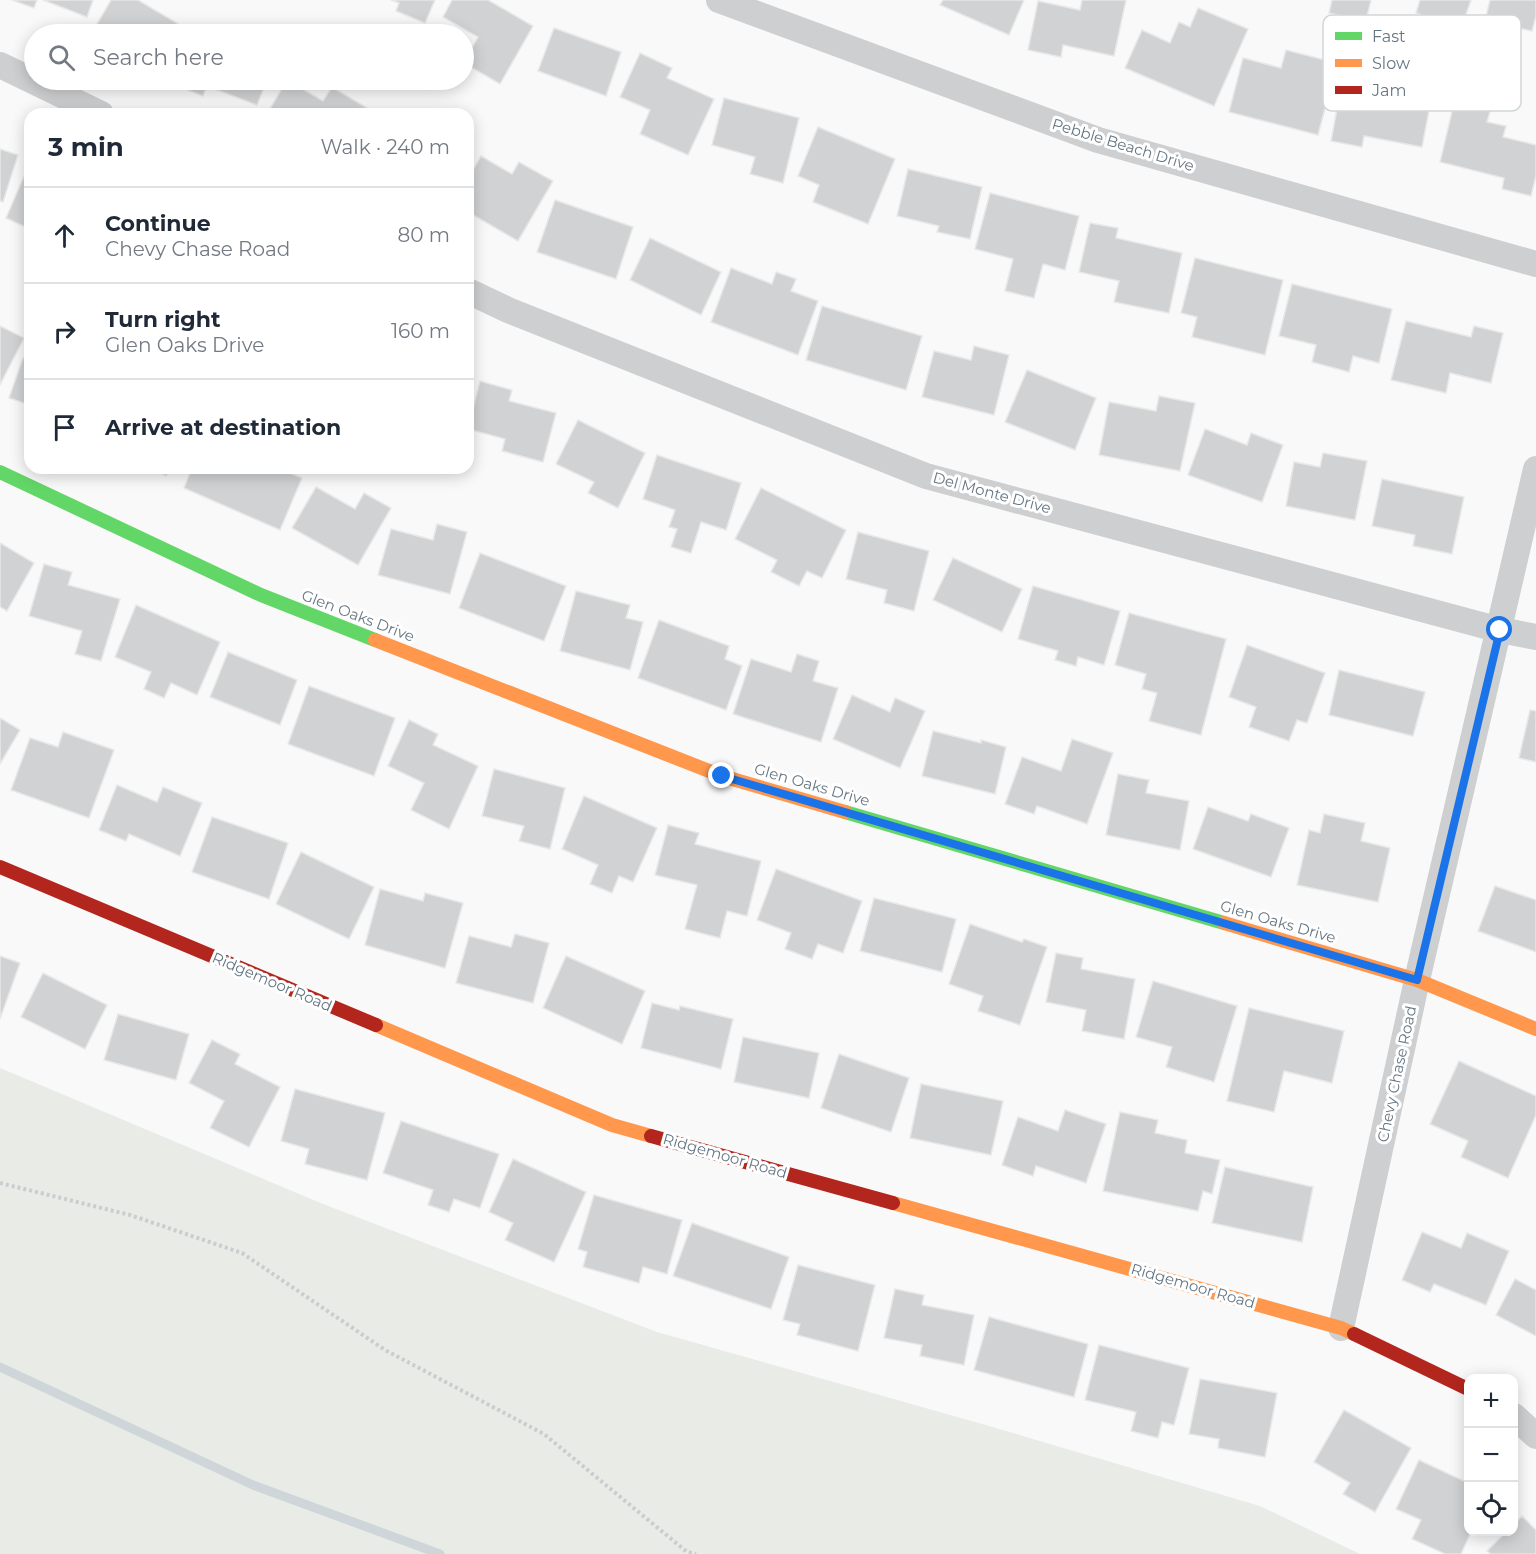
<!DOCTYPE html>
<html lang="en">
<head>
<meta charset="utf-8">
<style>
  :root { --surface:#fff; --page:#f6f6f7; --text:#1f2937; --muted:#747a83; --line:#e0e1e3 }
  body { margin:0; font-family:Montserrat,sans-serif; background:var(--page); color:var(--text) }
  .controls { position:absolute; right:18px; bottom:18px; display:grid; overflow:hidden; border-radius:12px; box-shadow:0 3px 15px #0003 }
  .controls button { width:54px; height:54px; display:grid; place-items:center; padding:0; border:0; border-bottom:2px solid var(--line); background:var(--surface); color:var(--text); font:30px sans-serif }
  .stop { position:absolute; width:18px; height:18px; margin:-14px; border:4px solid #1a73e8; border-radius:50%; background:#fff }
  .stop.end { background:#1a73e8; border-color:#fff; box-shadow:0 2px 6px #0008 }
  .list { margin:0; padding:0; list-style:none }
  h2 { display:flex; justify-content:space-between; align-items:center; height:78px; margin:0; padding:0 24px; font-size:26px }
  h2 small { font-size:20px; font-weight:400; color:var(--muted) }
  .list li { display:grid; grid-template-columns:39px 1fr auto; gap:18px; align-items:center; box-sizing:border-box; height:96px; padding:0 24px; border-top:2px solid var(--line) }
  .list b { display:block; font-size:22px; white-space:nowrap }
  .list p { margin:0; font-size:20px; white-space:nowrap; color:var(--muted) }
  .list em { font-size:20px; font-style:normal; color:var(--muted) }
  .icon { flex:none; width:33px; height:33px; fill:none; stroke:currentColor; stroke-width:2; stroke-linecap:round; stroke-linejoin:round }
  .map { position:relative; flex:none; width:1536px; height:1554px; overflow:hidden }
  .search { position:absolute; background:var(--surface); box-shadow:0 3px 15px #0003; left:24px; top:24px; width:450px; height:66px; display:flex; align-items:center; gap:15px; box-sizing:border-box; padding:0 21px; border-radius:33px; color:var(--muted); font-size:22px }
  .panel { position:absolute; background:var(--surface); box-shadow:0 3px 15px #0003; left:24px; top:108px; width:450px; height:366px; border-radius:18px }
  .map>svg:first-child { display:block }
  .green { fill:#e8ebe6 }
  .lines { fill:none; stroke-linecap:round; stroke-linejoin:round }
  .stream { stroke:#ced6d9; stroke-width:9 }
  .building { fill:#d0d2d3; stroke:#e8e8e8; stroke-width:1.5 }
  .path { stroke:#cbcccd; stroke-width:4; stroke-dasharray:3 3; stroke-linecap:butt }
  .street { stroke:#cecfd0; stroke-width:26 }
  .fast { stroke:#63d668; stroke-width:14 }
  .slow { stroke:#ff974d; stroke-width:14 }
  .jam { stroke:#b3261e; stroke-width:14 }
  .route { stroke:#1a73e8; stroke-width:8 }
  .labels { text-anchor:middle; stroke-width:6; stroke-linejoin:round; paint-order:stroke }
  .street-label { font-size:15px; fill:#657683; stroke:#fff }
  .key { fill:#fff; stroke:#d1d6da; stroke-width:1.5 }
  .key-label { font-size:16px; fill:#657683 }
</style>
</head>
<body>
<div class="map">
<svg width="1536" height="1554" viewBox="0 0 1536 1554">
  <rect width="100%" height="100%" fill="#f9f9f9"/>
  <!-- green -->
  <path class="green" d="M0,1068L323,1204L657,1332L982,1424L1260,1506L1360,1554H0Z"/>
  <g class="lines">
    <!-- stream -->
    <path class="stream" d="M0,1367L253,1485L440,1554"/>
  </g>
  <!-- building -->
  <g class="building">
    <path d="M12,0H37L34,8Z"/>
    <path d="M43,0H93L87,17Z"/>
    <path d="M111,0H138L187,29L184,34H100L93,31Z"/>
    <path d="M391,0H435L425,23L396,11L399,3Z"/>
    <path d="M452,0H488L533,26L500,84L464,63L478,37L443,17Z"/>
    <path d="M943,0H1024L1009,35L940,5Z"/>
    <path d="M1082,0H1126L1114,56L1063,45L1061,57L1028,50L1038,1L1080,10Z"/>
    <path d="M1332,0H1371L1366,21L1329,13Z"/>
    <path d="M1420,0H1419H1471L1461,29L1416,13Z"/>
    <path d="M1490,0H1536V16L1532,31L1485,21Z"/>
    <path d="M1198,8L1248,29L1214,106L1125,68L1142,30L1170,43L1179,22L1190,27Z"/>
    <path d="M554,28L621,52L606,96L538,71Z"/>
    <path d="M1286,50L1337,63L1318,135L1229,112L1243,58L1281,68Z"/>
    <path d="M640,53L672,68L667,78L714,99L688,155L640,134L650,110L620,97Z"/>
    <path d="M1381,75L1434,85L1422,147L1364,136L1362,147L1331,141L1340,93L1376,100Z"/>
    <path d="M177,80H267L257,105L207,86L203,96L175,85Z"/>
    <path d="M287,80L323,101L332,87L377,114H267Z"/>
    <path d="M724,98L799,118L783,183L750,174L755,157L712,145Z"/>
    <path d="M1455,99L1491,108L1487,122L1506,126L1503,137L1536,145V176L1531,196L1502,189L1504,178L1440,162Z"/>
    <path d="M818,127L895,159L868,224L813,202L819,185L798,176Z"/>
    <path d="M0,149L18,155L3,202L0,201Z"/>
    <path d="M481,156L512,174L519,162L553,181L518,241L468,212V179Z"/>
    <path d="M28,167L30,168V229L6,218Z"/>
    <path d="M908,169L982,187L970,239L937,232L939,226L897,216Z"/>
    <path d="M990,193L1079,216L1065,270L1043,264L1034,298L1005,291L1013,259L975,249Z"/>
    <path d="M555,200L633,227L616,279L537,252Z"/>
    <path d="M1090,223L1118,228L1116,238L1182,253L1169,313L1114,302L1119,281L1079,272Z"/>
    <path d="M650,238L721,272L701,315L630,280Z"/>
    <path d="M1195,258L1283,280L1265,355L1192,337L1197,317L1181,313Z"/>
    <path d="M731,268L772,284L776,272L796,279L791,291L818,301L798,355L711,322Z"/>
    <path d="M1292,284L1392,309L1379,363L1353,356L1349,372L1312,362L1316,345L1279,336Z"/>
    <path d="M822,306L922,336L906,390L806,360Z"/>
    <path d="M1406,321L1471,337L1474,326L1503,333L1491,383L1450,373L1446,393L1391,380Z"/>
    <path d="M0,326L24,338L0,385Z"/>
    <path d="M974,346L1009,355L994,415L922,397L934,351L971,360Z"/>
    <path d="M23,358L30,361V405L9,398Z"/>
    <path d="M1027,370L1096,398L1075,450L1005,422Z"/>
    <path d="M480,381L512,390L509,401L556,413L543,462L502,451L505,439L468,429Z"/>
    <path d="M1159,396L1195,403L1180,471L1099,455L1109,402L1156,411Z"/>
    <path d="M578,420L645,453L618,508L588,493L594,482L556,464Z"/>
    <path d="M1205,429L1247,445L1251,433L1283,445L1262,502L1188,475Z"/>
    <path d="M1323,453L1367,461L1355,520L1286,506L1294,462L1320,467Z"/>
    <path d="M657,455L741,483L726,530L701,522L691,553L671,547L677,529L669,527L675,510L643,499Z"/>
    <path d="M152,468H171L166,476Z"/>
    <path d="M192,468H278L302,478L280,530L184,488Z"/>
    <path d="M1382,479L1464,497L1452,554L1413,546L1415,535L1372,526Z"/>
    <path d="M316,487L355,509L364,493L391,508L358,565L292,528Z"/>
    <path d="M761,488L846,530L822,578L807,571L799,586L771,572L777,560L735,539Z"/>
    <path d="M437,524L467,532L450,594L378,575L391,529L433,540Z"/>
    <path d="M858,532L929,551L914,611L884,603L887,590L846,579Z"/>
    <path d="M0,543L34,563L7,611L0,607Z"/>
    <path d="M480,553L566,586L544,641L459,608Z"/>
    <path d="M953,558L1022,589L1002,632L933,600Z"/>
    <path d="M44,564L72,572L68,585L120,599L101,661L75,654L82,631L29,616Z"/>
    <path d="M1033,586L1120,611L1104,665L1078,657L1076,666L1055,660L1058,651L1018,639Z"/>
    <path d="M576,591L630,605L626,618L643,622L630,670L560,651Z"/>
    <path d="M136,605L220,642L197,695L171,683L164,698L144,689L151,672L115,657Z"/>
    <path d="M1129,613L1226,639L1201,735L1149,721L1157,693L1142,689L1146,674L1115,665Z"/>
    <path d="M659,620L729,646L725,659L742,666L726,710L638,678Z"/>
    <path d="M1247,645L1325,673L1307,723L1297,720L1289,741L1249,727L1256,707L1229,697Z"/>
    <path d="M228,652L297,680L280,725L210,697Z"/>
    <path d="M797,654L819,661L813,681L838,688L821,742L733,714L751,659L791,672Z"/>
    <path d="M1339,670L1425,692L1413,736L1329,715Z"/>
    <path d="M309,686L395,718L374,776L288,744Z"/>
    <path d="M852,695L890,712L895,698L925,711L900,768L833,739Z"/>
    <path d="M1530,710L1536,711V762L1519,758Z"/>
    <path d="M0,718L20,730L0,764Z"/>
    <path d="M409,720L438,734L433,745L478,766L449,829L411,810L424,783L388,766Z"/>
    <path d="M933,731L981,743V740L1006,747L995,794L922,776Z"/>
    <path d="M63,732L114,750L89,818L11,790L30,738L58,747Z"/>
    <path d="M1072,739L1113,753L1087,824L1037,806L1034,814L1005,804L1022,757L1061,771Z"/>
    <path d="M494,769L565,788L550,849L519,841L524,826L482,816Z"/>
    <path d="M1118,774L1149,780L1146,793L1189,801L1180,850L1106,835Z"/>
    <path d="M117,785L157,802L163,787L202,803L180,856L129,834L126,841L99,830Z"/>
    <path d="M584,796L657,828L633,882L619,876L612,893L590,884L598,865L562,849Z"/>
    <path d="M1208,807L1248,821L1251,814L1289,828L1271,877L1193,849Z"/>
    <path d="M1324,814L1365,823L1361,841L1390,848L1378,902L1297,885L1309,830L1320,833Z"/>
    <path d="M212,817L288,843L269,899L192,872Z"/>
    <path d="M668,825L699,833L695,844L761,861L747,916L727,911L720,938L685,929L697,885L655,875Z"/>
    <path d="M301,852L374,887L349,939L276,904Z"/>
    <path d="M776,869L862,901L843,953L818,944L812,959L785,949L791,933L757,920Z"/>
    <path d="M1495,886L1536,900V952L1478,931Z"/>
    <path d="M380,889L423,901L425,893L463,903L445,968L365,945Z"/>
    <path d="M874,898L956,919L942,972L860,951Z"/>
    <path d="M970,924L1022,942L1024,939L1047,947L1020,1025L978,1011L983,996L949,984Z"/>
    <path d="M515,934L549,943L533,1003L456,983L469,936L511,947Z"/>
    <path d="M1056,953L1083,958L1081,969L1135,979L1124,1039L1082,1031L1086,1010L1046,1002Z"/>
    <path d="M0,956L20,963L0,1019Z"/>
    <path d="M566,956L645,991L622,1044L543,1008Z"/>
    <path d="M43,973L107,1005L85,1049L21,1017Z"/>
    <path d="M1153,981L1237,1006L1214,1082L1166,1067L1172,1047L1136,1037Z"/>
    <path d="M652,1003L679,1010L680,1006L733,1019L721,1069L641,1048Z"/>
    <path d="M1249,1008L1344,1031L1332,1083L1284,1071L1274,1112L1227,1101Z"/>
    <path d="M118,1014L189,1034L176,1080L104,1060Z"/>
    <path d="M743,1037L819,1053L809,1098L734,1082Z"/>
    <path d="M212,1040L240,1054L235,1064L280,1087L249,1147L210,1128L224,1101L189,1083Z"/>
    <path d="M839,1054L909,1078L891,1132L821,1108Z"/>
    <path d="M1459,1061L1536,1096V1115L1508,1178L1461,1157L1468,1141L1430,1124Z"/>
    <path d="M921,1084L1003,1101L991,1155L910,1138Z"/>
    <path d="M295,1089L385,1113L367,1180L305,1164L309,1149L281,1141Z"/>
    <path d="M1065,1110L1106,1124L1086,1183L1036,1166L1033,1176L1002,1165L1018,1117L1058,1131Z"/>
    <path d="M1120,1112L1158,1120L1155,1133L1187,1140L1185,1153L1220,1160L1212,1194L1203,1191L1198,1211L1103,1191Z"/>
    <path d="M401,1121L499,1154L480,1208L454,1199L449,1212L428,1205L433,1190L383,1173Z"/>
    <path d="M513,1159L586,1192L554,1262L505,1240L513,1223L489,1212Z"/>
    <path d="M1225,1167L1313,1187L1302,1242L1212,1223Z"/>
    <path d="M594,1195L682,1220L667,1274L643,1267L639,1283L583,1267L587,1252L578,1249Z"/>
    <path d="M692,1223L789,1257L771,1309L673,1276Z"/>
    <path d="M1422,1232L1461,1248L1467,1233L1509,1251L1486,1305L1434,1284L1430,1292L1402,1280Z"/>
    <path d="M798,1265L875,1285L858,1351L797,1335L800,1324L783,1320Z"/>
    <path d="M1515,1279L1536,1290V1336L1496,1315Z"/>
    <path d="M895,1289L924,1295L922,1305L974,1315L964,1365L920,1356L922,1345L884,1338Z"/>
    <path d="M989,1317L1088,1344L1074,1397L974,1370Z"/>
    <path d="M1099,1345L1189,1368L1174,1425L1162,1422L1158,1438L1131,1431L1136,1412L1085,1400Z"/>
    <path d="M1200,1379L1277,1393L1265,1457L1218,1448L1219,1439L1189,1434Z"/>
    <path d="M1344,1410L1411,1448L1375,1512L1343,1494L1350,1483L1314,1462Z"/>
    <path d="M1419,1460L1468,1483V1532H1471L1461,1554H1445L1412,1539L1421,1520L1396,1509Z"/>
    <path d="M1522,1516L1536,1530V1554H1491L1487,1551L1506,1532H1514V1524Z"/>
  </g>
  <g class="lines">
    <!-- path -->
    <path class="path" d="M0,1183L130,1215L242,1253L385,1350L544,1434L687,1552L696,1554"/>
    <!-- street -->
    <g class="street">
      <path d="M719,0L1098,140L1536,264"/>
      <path d="M0,65L101,114"/>
      <path d="M468,291L508,310L926,476L1500,630L1536,637"/>
      <path d="M1341,1328L1417,980L1536,469"/>
      <path d="M1514,1416L1536,1436"/>
    </g>
    <!-- fast -->
    <g class="fast">
      <path d="M0,472L261,595L375,640"/>
      <path d="M845,812L1224,923"/>
    </g>
    <!-- slow -->
    <g class="slow">
      <path d="M375,640L722,776L845,812"/>
      <path d="M1224,923L1417,980L1536,1029"/>
      <path d="M376,1025L612,1125L651,1136"/>
      <path d="M893,1203L1341,1328L1354,1334"/>
    </g>
    <!-- jam -->
    <g class="jam">
      <path d="M0,867L376,1025"/>
      <path d="M651,1136L893,1203"/>
      <path d="M1354,1334L1468,1389"/>
    </g>
  </g>
  <g class="lines">
    <!-- route -->
    <path class="route" d="M722,776L1417,980L1500,630"/>
  </g>
  <g class="labels">
    <!-- street labels -->
    <g class="street-label">
      <text transform="translate(1123 145) rotate(17)" y="5">Pebble Beach Drive</text>
      <text transform="translate(992 493) rotate(15)" y="5">Del Monte Drive</text>
      <text transform="translate(358 616) rotate(21)" y="5">Glen Oaks Drive</text>
      <text transform="translate(812 785) rotate(16)" y="5">Glen Oaks Drive</text>
      <text transform="translate(1278 922) rotate(16)" y="5">Glen Oaks Drive</text>
      <text transform="translate(272 982) rotate(23)" y="5">Ridgemoor Road</text>
      <text transform="translate(1397 1074) rotate(-78)" y="5">Chevy Chase Road</text>
      <text transform="translate(725 1156) rotate(16)" y="5">Ridgemoor Road</text>
      <text transform="translate(1193 1286) rotate(16)" y="5">Ridgemoor Road</text>
    </g>
  </g>
  <!-- legend -->
  <rect x="1323" y="15" width="198" height="96" rx="9" class="key"/>
  <rect x="1335" y="32" width="27" height="8" fill="#63d668"/>
  <rect x="1335" y="59" width="27" height="8" fill="#ff974d"/>
  <rect x="1335" y="86" width="27" height="8" fill="#b3261e"/>
  <g class="key-label">
    <text x="1372" y="42">Fast</text>
    <text x="1372" y="69">Slow</text>
    <text x="1372" y="96">Jam</text>
  </g>
</svg>
<div class="controls">
<button>+</button>
<button>−</button>
<button><svg class="icon" aria-label="locate" viewBox="0 0 24 24"><circle cx="12" cy="12" r="6"/><path d="M12 2v4M12 18v4M2 12h4M18 12h4"/></svg></button>
</div>
<div class="stop" style="left:1500px;top:630px"></div>
<div class="stop end" style="left:722px;top:776px"></div>
<div class="search"><svg class="icon" aria-label="search" viewBox="0 0 24 24"><circle cx="10" cy="10" r="6"/><path d="M15 15l6 6"/></svg>Search here</div>
<section class="panel">
<h2>3 min<small>Walk · 240 m</small></h2>
<ul class="list">
<li><svg class="icon" aria-label="ahead" viewBox="0 0 24 24"><path d="M12 20V5M6 11l6-6 6 6"/></svg><div><b>Continue</b><p>Chevy Chase Road</p></div><em>80 m</em></li>
<li><svg class="icon" aria-label="right" viewBox="0 0 24 24"><path d="M7 20v-9h11M14 6l5 5-5 5"/></svg><div><b>Turn right</b><p>Glen Oaks Drive</p></div><em>160 m</em></li>
<li><svg class="icon" aria-label="arrive" viewBox="0 0 24 24"><path d="M6 21V4h12l-3 4 3 4H6"/></svg><div><b>Arrive at destination</b></div></li>
</ul>
</section>
</div>
</body>
</html>
